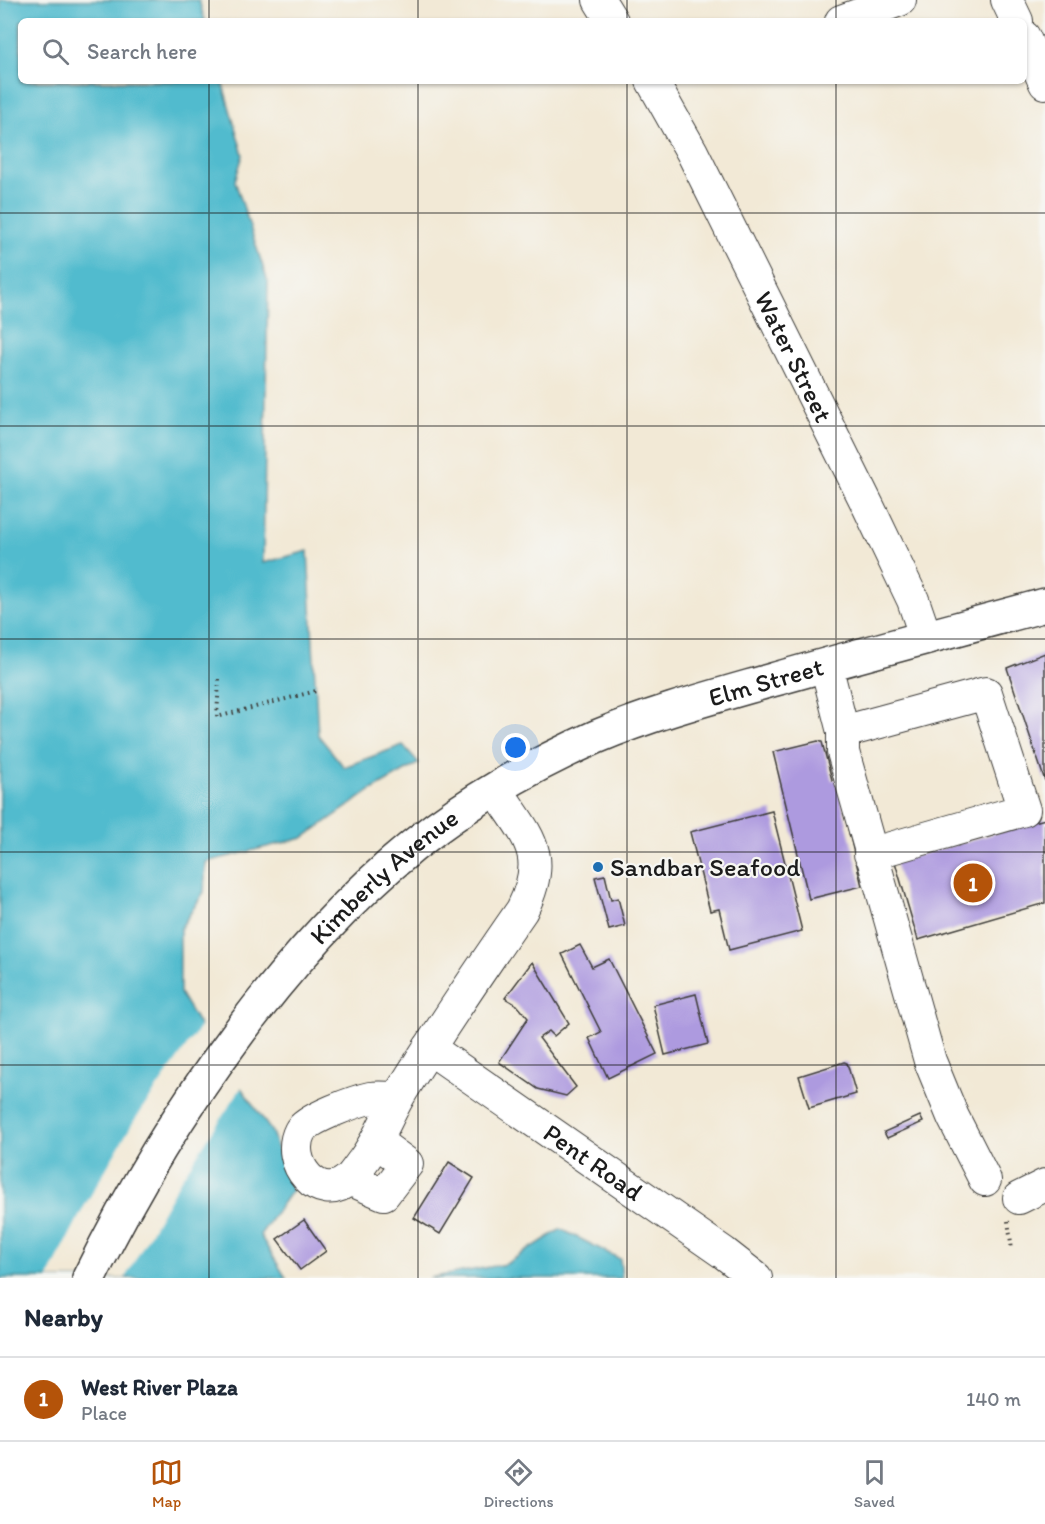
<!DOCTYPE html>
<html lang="en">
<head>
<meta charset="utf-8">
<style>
  :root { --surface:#fff; --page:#f6f6f7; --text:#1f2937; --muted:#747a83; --line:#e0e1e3; --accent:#b45309 }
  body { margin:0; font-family:Itim,sans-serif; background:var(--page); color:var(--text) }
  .you { position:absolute; left:516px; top:748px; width:21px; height:21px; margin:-15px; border:4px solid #fff; border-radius:50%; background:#1a73e8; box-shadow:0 0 0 9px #1a73e833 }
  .badge { display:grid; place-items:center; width:39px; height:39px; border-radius:50%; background:var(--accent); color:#fff; font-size:20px; font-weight:700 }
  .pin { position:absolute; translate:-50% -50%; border:3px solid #fff; box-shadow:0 2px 6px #0006 }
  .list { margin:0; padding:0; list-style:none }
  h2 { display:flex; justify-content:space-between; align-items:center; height:78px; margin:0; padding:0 24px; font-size:26px }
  h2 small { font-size:20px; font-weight:400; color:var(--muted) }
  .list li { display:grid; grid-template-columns:39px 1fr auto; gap:18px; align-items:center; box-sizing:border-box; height:84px; padding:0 24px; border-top:2px solid var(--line) }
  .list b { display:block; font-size:22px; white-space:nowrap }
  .list p { margin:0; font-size:20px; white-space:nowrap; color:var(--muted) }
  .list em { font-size:20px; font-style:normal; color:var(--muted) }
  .icon { flex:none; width:33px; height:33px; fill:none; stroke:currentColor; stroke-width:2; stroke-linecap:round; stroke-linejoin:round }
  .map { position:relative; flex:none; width:1045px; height:1278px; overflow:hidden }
  .search { position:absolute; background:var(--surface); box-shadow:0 2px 4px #0004; left:18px; right:18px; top:18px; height:66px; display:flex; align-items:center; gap:15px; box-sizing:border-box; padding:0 21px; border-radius:9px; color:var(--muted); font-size:22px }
  .sheet { height:162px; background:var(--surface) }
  nav { display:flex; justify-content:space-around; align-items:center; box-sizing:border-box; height:84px; border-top:2px solid var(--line); background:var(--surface); font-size:16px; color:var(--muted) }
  nav a { display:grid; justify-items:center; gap:3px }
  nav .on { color:var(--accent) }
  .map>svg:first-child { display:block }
  .water { fill:#51bbce; stroke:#366c75; stroke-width:1.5 }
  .pier { fill:#f2e9d6 }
  .building { fill:#ad9adf }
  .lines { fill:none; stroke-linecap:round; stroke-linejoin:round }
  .minor-casing { stroke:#3c3b38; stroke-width:34 }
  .major-casing { stroke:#3c3b38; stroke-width:36 }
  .path { stroke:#3c3b38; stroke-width:4; stroke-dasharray:1.5 4.5; stroke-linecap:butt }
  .minor { stroke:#fff; stroke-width:32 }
  .major { stroke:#fff; stroke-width:33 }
  .grid { fill:none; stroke:#1c1c1c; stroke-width:1.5; stroke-opacity:0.55 }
  .poi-dot { fill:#1f6fb2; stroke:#f6f6f2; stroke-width:2 }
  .labels { text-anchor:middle; stroke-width:4.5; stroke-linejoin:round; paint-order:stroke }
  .street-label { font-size:26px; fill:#1c1c1c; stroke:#f6f6f2 }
  .poi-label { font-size:26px; fill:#1c1c1c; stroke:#f6f6f2; text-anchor:start }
</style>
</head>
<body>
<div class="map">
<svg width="1045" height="1278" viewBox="0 0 1045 1278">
  <rect width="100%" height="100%" fill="#f6f6f2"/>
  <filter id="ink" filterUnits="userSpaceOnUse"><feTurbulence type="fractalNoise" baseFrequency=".0167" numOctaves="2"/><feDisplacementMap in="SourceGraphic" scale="12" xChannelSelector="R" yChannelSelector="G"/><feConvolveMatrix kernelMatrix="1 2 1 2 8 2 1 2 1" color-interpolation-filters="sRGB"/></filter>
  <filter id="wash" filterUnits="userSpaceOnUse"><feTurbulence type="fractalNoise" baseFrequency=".008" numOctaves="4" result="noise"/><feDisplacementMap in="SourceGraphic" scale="24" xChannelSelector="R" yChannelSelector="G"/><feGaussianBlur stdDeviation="1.35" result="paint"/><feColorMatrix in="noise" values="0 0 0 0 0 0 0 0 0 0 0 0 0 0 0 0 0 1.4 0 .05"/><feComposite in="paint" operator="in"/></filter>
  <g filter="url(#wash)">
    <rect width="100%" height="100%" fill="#f2e9d6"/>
    <!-- water -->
    <g class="water">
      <path d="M0,0H199L205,21H21V81H222L243,155L235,181L268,282L263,563L308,551L318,735L344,767L403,745L419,763L370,791L303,838L206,862L204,892L180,929V993L210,1043L272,1132L292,1190L260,1235L286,1278H0Z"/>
      <path d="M561,1229L620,1259L622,1278H429L506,1264Z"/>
    </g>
    <!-- pier -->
    <path class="pier" d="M202,1024L243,1085L179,1182L125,1278H48L84,1207L134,1121Z"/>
    <g id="blocks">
      <!-- building -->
      <g class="building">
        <path d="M1045,653V781L1007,668Z"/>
        <path d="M818,741L822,742L832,780L836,779L862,886L809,899L773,752Z"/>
        <path d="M772,811L802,931L729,950L719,909L710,911L690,832Z"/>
        <path d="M1045,819V903L918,940L895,862Z"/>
        <path d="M605,875L611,900L618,898L625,926L609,930L595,877Z"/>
        <path d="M580,945L592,967L609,959L657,1054L608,1078L589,1038L601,1032L562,954Z"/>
        <path d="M532,962L569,1023L554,1036L549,1031L539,1038L576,1087L566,1096L538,1089L499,1062L528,1018L517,1005L505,998Z"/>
        <path d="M696,994L708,1044L665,1055L653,1005Z"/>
        <path d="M844,1062L847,1063L856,1094L809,1108L799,1076Z"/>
        <path d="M920,1116L923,1122L887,1138L884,1132Z"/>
        <path d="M449,1162L474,1178L440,1234L414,1218Z"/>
        <path d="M304,1220L326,1251L300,1270L277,1239Z"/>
      </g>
    </g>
  </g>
  <g filter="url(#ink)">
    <use href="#blocks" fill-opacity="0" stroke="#3c3b38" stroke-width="1.5"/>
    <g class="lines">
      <defs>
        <g id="minor">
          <path d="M599,0L612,21"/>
          <path d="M1007,0L1017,21"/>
          <path d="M841,21L900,0"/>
          <path d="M1024,37L1045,83"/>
          <path id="s1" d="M652,81L692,152L868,506L913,600L926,638"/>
          <path d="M826,665L843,732V752L930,1061L953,1117L985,1180"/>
          <path d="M843,732L986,693L1024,810L870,854"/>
          <path id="s2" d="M429,1048L724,1253L756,1278"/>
          <path d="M397,1098C388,1098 378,1097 370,1098C356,1101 306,1119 300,1131C284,1162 319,1206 349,1179C354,1174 359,1166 363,1161C380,1138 388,1113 403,1089C441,1028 481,969 522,910C550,853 527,837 496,789"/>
          <path d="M349,1179L384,1194L407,1164L377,1142"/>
          <path d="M1019,1198L1045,1185"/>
        </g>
        <g id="major">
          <path id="s3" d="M89,1278C167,1118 293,935 436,828C485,792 540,762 596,737C653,713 713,697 772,680C863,654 954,630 1045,605"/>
        </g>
      </defs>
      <!-- minor casing -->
      <use href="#minor" class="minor-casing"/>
      <!-- major casing -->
      <use href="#major" class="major-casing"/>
      <!-- path -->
      <g class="path">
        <path d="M219,679L217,717L316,691"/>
        <path d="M1008,1221L1012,1250"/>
      </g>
      <!-- minor -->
      <use href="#minor" class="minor"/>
      <!-- major -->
      <use href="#major" class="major"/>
    </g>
  </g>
  <!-- grid -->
  <path class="grid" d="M209,0V21M418,0V21M627,0V21M836,0V21M209,81V1278M418,81V1278M627,81V1278M836,81V1278M0,213H1045M0,426H1045M0,639H1045M0,852H1045M0,1065H1045"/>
  <!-- markers -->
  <circle class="poi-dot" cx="598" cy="867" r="6"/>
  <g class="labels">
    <!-- street labels -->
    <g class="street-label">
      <text dy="9" stroke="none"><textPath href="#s1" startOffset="310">Water Street</textPath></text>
      <text dy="9" stroke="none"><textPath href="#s3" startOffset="936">Elm Street</textPath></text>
      <text dy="9" stroke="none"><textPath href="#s3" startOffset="502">Kimberly Avenue</textPath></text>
      <text dy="9" stroke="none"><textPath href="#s2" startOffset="200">Pent Road</textPath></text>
    </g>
    <!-- poi labels -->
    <g class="poi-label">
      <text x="610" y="876">Sandbar Seafood</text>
    </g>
  </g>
</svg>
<div class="you"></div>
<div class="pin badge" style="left:973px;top:883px">1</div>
<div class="search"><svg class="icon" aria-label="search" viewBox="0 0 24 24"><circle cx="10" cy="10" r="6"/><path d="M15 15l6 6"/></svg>Search here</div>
</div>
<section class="sheet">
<h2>Nearby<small></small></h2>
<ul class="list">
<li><span class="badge">1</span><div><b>West River Plaza</b><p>Place</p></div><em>140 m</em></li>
</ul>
</section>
<nav>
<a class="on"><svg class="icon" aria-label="map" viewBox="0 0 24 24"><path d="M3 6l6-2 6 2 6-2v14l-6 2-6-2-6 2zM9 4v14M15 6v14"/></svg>Map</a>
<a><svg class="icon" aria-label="directions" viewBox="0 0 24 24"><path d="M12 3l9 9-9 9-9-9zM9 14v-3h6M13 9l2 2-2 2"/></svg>Directions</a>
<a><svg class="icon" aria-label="saved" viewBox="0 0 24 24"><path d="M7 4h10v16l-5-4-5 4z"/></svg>Saved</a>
</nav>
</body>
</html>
